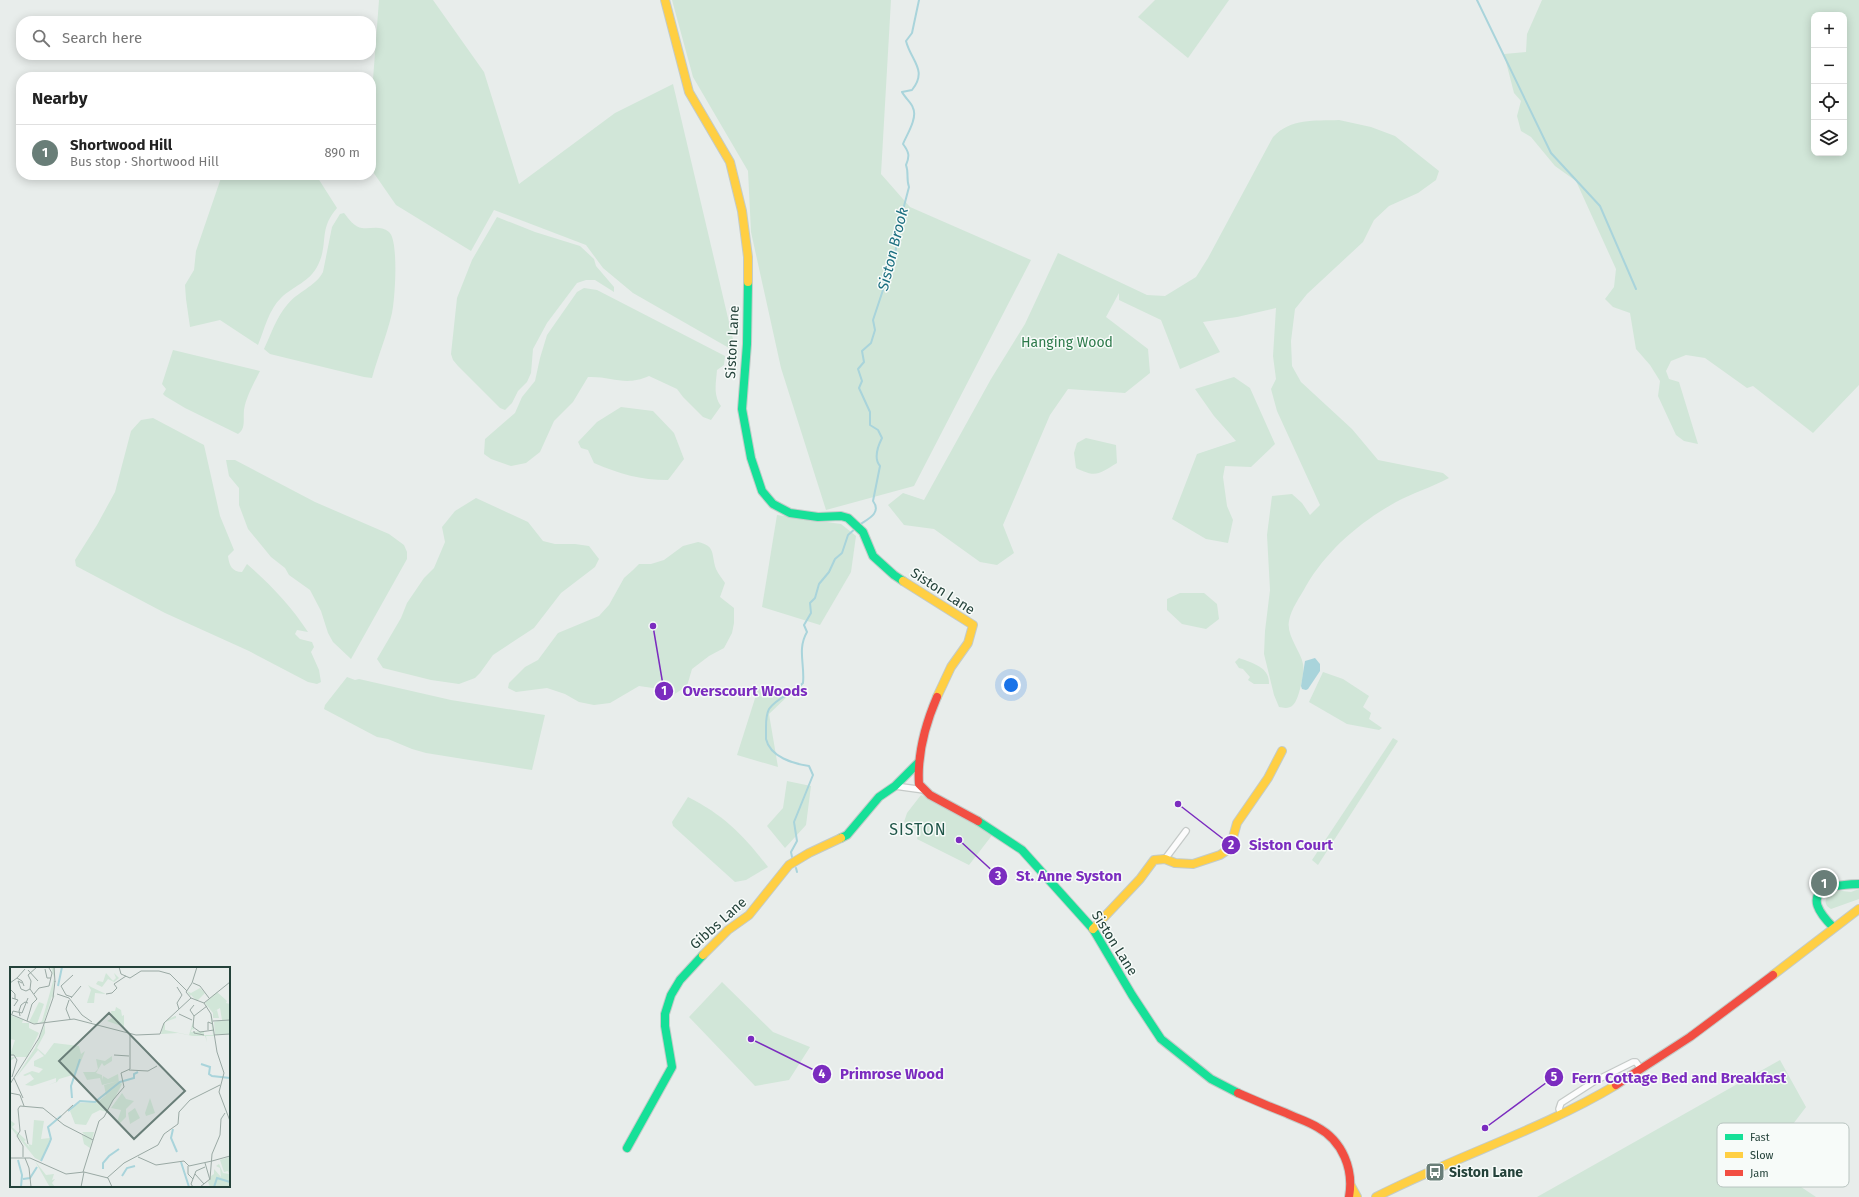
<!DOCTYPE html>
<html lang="en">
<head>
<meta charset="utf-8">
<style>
  :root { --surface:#fff; --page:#f2f2f2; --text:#222; --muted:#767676; --line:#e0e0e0; --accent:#697e78 }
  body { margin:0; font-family:"Fira Sans",sans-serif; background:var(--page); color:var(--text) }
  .controls { position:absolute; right:12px; top:12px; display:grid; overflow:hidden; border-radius:8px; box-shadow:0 2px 10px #0003 }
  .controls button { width:36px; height:36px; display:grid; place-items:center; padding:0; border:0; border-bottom:1px solid var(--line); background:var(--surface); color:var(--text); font:20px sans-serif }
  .you { position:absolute; left:1011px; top:685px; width:14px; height:14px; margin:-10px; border:3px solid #fff; border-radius:50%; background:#1a73e8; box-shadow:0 0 0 6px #1a73e833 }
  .badge { display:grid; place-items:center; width:26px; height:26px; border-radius:50%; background:var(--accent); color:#fff; font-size:13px; font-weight:700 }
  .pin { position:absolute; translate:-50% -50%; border:2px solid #fff; box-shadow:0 1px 4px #0006 }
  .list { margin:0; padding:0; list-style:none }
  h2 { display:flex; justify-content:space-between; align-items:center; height:52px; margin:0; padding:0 16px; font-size:17px }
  h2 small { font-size:13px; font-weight:400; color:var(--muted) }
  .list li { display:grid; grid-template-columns:26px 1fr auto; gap:12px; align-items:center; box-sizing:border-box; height:56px; padding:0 16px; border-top:1px solid var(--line) }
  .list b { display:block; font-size:15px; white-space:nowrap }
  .list p { margin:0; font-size:13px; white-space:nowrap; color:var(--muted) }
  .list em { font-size:13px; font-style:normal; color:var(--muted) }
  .icon { flex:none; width:22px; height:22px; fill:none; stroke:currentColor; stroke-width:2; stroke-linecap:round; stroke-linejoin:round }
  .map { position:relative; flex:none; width:1859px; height:1197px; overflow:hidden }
  .search { position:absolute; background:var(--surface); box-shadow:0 2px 10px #0003; left:16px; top:16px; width:360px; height:44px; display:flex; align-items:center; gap:10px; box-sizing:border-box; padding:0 14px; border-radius:16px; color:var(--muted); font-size:15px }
  .panel { position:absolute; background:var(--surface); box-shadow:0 2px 10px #0003; left:16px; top:72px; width:360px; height:108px; border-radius:16px }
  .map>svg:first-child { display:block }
  .green { fill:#d1e6d8; fill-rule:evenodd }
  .water { fill:#a9d4db }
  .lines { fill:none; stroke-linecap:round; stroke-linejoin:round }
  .stream { stroke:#a9d4db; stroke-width:2 }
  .street-casing { stroke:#c5cac8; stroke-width:8 }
  .fast-casing { stroke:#c3cbc8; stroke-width:10 }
  .slow-casing { stroke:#c3cbc8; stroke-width:10 }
  .jam-casing { stroke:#c3cbc8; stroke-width:10 }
  .street { stroke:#fcfcfc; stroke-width:5.5 }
  .fast { stroke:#16e098; stroke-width:8 }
  .slow { stroke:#ffcf43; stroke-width:8 }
  .jam { stroke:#f24e42; stroke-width:8 }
  .labels { text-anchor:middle; stroke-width:3; stroke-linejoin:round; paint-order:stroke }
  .street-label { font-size:14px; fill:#24423a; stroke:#f7fbf9 }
  .park-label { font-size:14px; fill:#2d7a4b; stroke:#f7fbf9 }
  .poi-label { font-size:14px; font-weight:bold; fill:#24423a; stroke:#f7fbf9; text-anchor:start }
  .water-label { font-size:15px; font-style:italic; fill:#1c6f80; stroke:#f7fbf9 }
  .quarter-label { font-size:16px; letter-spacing:1px; fill:#1f5548; stroke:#f7fbf9 }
  .inset-river { fill:none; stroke:#a9d4db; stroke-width:2 }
  .inset-road { fill:none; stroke:#9aa9a4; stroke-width:1 }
  .view { fill:#697e78; fill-opacity:0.15; stroke:#697e78; stroke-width:2 }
  .inset-edge { fill:none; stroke:#24423a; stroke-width:2 }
  .key { fill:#f7fbf9; stroke:#b8c4c0; stroke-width:1 }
  .key-label { font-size:11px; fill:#24423a }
  .leader { fill:none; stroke:#7b2cbf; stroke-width:1.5 }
  .callout-dot { fill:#7b2cbf; stroke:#f7fbf9; stroke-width:1.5 }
  .mark-label { font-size:12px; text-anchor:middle; font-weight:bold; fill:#fff }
  .callout-label { font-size:15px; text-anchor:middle; font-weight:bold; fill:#7b2cbf; stroke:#f7fbf9; stroke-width:3; stroke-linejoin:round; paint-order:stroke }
</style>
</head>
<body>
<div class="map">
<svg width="1859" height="1197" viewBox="0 0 1859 1197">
  <rect width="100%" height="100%" fill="#e8edeb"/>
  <!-- green -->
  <g class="green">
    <path d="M379,0H433L484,72L519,184L615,113L673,84L736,352L633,293L603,268L586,245L494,210L471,251L396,205L371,169V106Z"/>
    <path d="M672,0H891L881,174L910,207L1031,260L914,486L826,510L781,368L751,232L748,171L693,77Z"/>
    <path d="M1155,0H1229L1188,58L1138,17Z"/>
    <path d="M1542,0H1859V385L1813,433L1753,386L1747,388L1705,358L1686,355L1671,361L1666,371L1669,379L1679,382L1698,444L1684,441L1676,435L1658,396L1660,381L1650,365L1636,349L1630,313L1613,307L1605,299L1614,287L1616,269L1576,181L1555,166L1531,137L1521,131L1517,116L1521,101L1514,93L1504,54L1526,52L1527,34ZM1814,15H1844V153H1814Z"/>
    <path d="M1339,120L1371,127L1395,136L1439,171L1436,180L1418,193L1389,206L1374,220L1363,242L1307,294L1295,309L1291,341L1292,366L1301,382L1352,429L1378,460L1443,473L1449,478C1432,487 1413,493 1396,502C1360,522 1327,550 1306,586C1300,597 1291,609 1289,621C1286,635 1301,652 1303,664C1305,671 1299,700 1293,705C1289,709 1284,708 1279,707L1274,695L1264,654L1265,631L1270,590L1267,535L1272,496L1292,494L1302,503L1310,515L1320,505L1277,411L1271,389L1276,379L1273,356L1276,308L1237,317L1203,322L1220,352L1180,369L1161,320L1119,300V293L1106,317L1148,349L1150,373L1125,393L1068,389L1050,415L1003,525L1014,553L997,565L980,562L934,529L904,525L888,505L903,493L924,500L991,379L1025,324L1058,253L1147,295L1165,296L1196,277L1208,258L1273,137C1291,118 1314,121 1339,120Z"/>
    <path d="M222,175H316L337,208C318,230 329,243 318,265C310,282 293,286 281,298C269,309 264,330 258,345L220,320L190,327L186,299L185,285L194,270L196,251Z"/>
    <path d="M344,213C348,218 355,228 362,228C372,229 380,225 389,232C399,240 395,300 392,313C387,335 378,356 372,378L364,377L270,354L264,349C271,334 276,318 287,305C297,292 316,286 323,272L332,227L340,214Z"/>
    <path d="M497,217L535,232L580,246L594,259L596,266L614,287V292L595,280H586L577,283L547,323L533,349L531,373L527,382L518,391L512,403L505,410L500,408L458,366L453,360L451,354L457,298L472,260Z"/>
    <path d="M584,288L597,290L725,356L724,365L717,370C716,383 713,395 721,406L711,420L703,417L683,397L677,389L649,376C625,387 612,376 588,377L573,402L554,421L540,452L526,463L511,466L491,459L484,454L485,439L515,413L522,397L535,381L540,358L547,335L577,292Z"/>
    <path d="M173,350L260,371C254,383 246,397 244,410C243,419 246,429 238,434L185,408L165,396L163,394L166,389L162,384Z"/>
    <path d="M1234,377L1250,388L1275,444L1251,467L1225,466L1223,477L1227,506L1233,520L1228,543L1206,539L1172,519L1197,454L1236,441L1214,416L1195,389Z"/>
    <path d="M621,407L653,411L674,433L684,459L668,480C640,480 620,474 594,463L588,450L581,448L578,442L597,422Z"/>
    <path d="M153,418L204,445L220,516L234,550L228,556C229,565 232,572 242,572L247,564C270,584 291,606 308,632L297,630L295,634L300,639L312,642L314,647L311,652L319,670L321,682L317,684L308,682L249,651L165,613L76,566L75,560L97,525L115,492L131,431L141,420Z"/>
    <path d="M1086,438L1116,445L1117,463C1099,474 1096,478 1076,468L1074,453L1077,443Z"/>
    <path d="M226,460H235L315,502L389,534L404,545L407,552V559L351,659L333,642L328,633L321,611L310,590L289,575L285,568L271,557L248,529L239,505V488L229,476Z"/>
    <path d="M476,498L528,522L543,541L555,544H575L589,546L599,559L595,567L561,593L534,628L493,655L480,673L475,678L459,684L431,680L383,668L377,659L401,618L407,603L424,578L434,568L445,542L442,527L455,511Z"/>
    <path d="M777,515L841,524L856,536L851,572L820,625L762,607Z"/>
    <path d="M698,542C716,546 711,554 716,569C718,574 722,578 725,583L720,597L734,608V623L732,633L724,648L709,656L692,669L687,686L670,697L653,688L639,686L610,703L594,705L579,702L565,694L547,688L516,692L508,688L509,683L525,667L538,660L558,633L599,616L609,605L624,578L633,570L639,564H651L664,560L683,546Z"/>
    <path d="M1180,593H1204L1217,604L1219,619L1206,629L1182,624L1167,610V599Z"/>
    <path d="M1239,658C1252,663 1270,667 1269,684H1254L1248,680L1250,677L1243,669L1239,668L1235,662Z"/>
    <path d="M1323,672L1343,679L1369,696L1363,707L1371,713L1369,719L1382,728L1379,730L1347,724L1309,702Z"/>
    <path d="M347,677L355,680L359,679L451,700L545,715L532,770L426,753L412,749L388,739L377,737L324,709L325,705Z"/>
    <path d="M758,689L791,693L769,714L778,767L737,755Z"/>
    <path d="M1393,738L1398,741L1318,865L1312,860Z"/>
    <path d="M787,781L811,786L806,825L785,848L767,826L783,808Z"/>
    <path d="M921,795L958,812L993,834L969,865L917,839L919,831L904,822L907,813Z"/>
    <path d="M688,797C724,815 744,836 768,867L746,880L735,882L673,826L672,822Z"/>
    <path d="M1859,889V899L1831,909C1821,903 1827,895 1834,890L1851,892Z"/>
    <path d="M722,982L773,1032L810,1047L789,1080L755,1086L689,1017Z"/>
    <path d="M1780,1060L1806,1107L1764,1162L1816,1197H1537Z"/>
  </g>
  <!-- water -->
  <path class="water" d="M1315,658L1320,664V671L1308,689L1306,690L1302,689L1301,686L1305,661Z"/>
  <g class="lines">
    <!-- stream -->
    <g class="stream">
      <path d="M1477,0L1551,153L1600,206L1636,289"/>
      <path d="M859,525C868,519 882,513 873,501L880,466C873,458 878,446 882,438L878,430L870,425V412L859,388L862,381L858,369L864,362L862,351L871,343L875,330L873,320L883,290L886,273L896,249L897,233L909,187C906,179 909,173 906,165C910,156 909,152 903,144C906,136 918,118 913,108C912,103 905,98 902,92L912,90C928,70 911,61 906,41L912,33L919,0"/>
      <path d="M792,857L791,852L797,841L794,822L813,775L809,766C794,764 770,757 766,739C766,736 766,731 766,727C766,720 766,715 769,709C777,697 794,693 803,683C805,665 797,649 807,632L804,625L811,613L810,603L815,598L819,584L829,572L835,559L842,553L848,535L856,528"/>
      <path d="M796,868L797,872"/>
    </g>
    <defs>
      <g id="street">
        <path d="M895,786L924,790"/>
        <path d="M1165,859L1186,831"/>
        <path d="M1561,1113L1559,1109L1561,1103L1595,1081L1633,1062H1636L1641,1069"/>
      </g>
      <g id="fast">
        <path d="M748,282L747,344L742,409L751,458L762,491L773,504L790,513L818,517L841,516L848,518L863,532L873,556L894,575L903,581"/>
        <path d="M978,821L1022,850L1093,929L1132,995L1161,1039L1211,1079L1238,1093"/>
        <path d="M841,838L847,835L879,797L895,786L918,763"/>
        <path d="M1833,927C1798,892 1825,885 1859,884"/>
        <path d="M627,1148L672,1067L665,1026V1014L671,995L680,980L703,955"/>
      </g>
      <g id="slow">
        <path d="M665,0L689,92L730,162L742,211L748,257V282"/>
        <path d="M903,581L973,625L968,643L951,667L937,697"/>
        <path d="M1093,929L1140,879L1154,860L1165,859L1175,863L1193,864L1220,855L1226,851L1232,841L1237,823L1268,778L1282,751"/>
        <path d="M703,955L728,930L749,915L789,865L809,853L841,838"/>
        <path d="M1773,975L1859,909"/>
        <path d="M1351,1186L1357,1197"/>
        <path d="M1376,1197C1454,1157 1541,1130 1616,1085"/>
      </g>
      <g id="jam">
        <path d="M937,697C925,725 917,753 919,784L930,795L978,821"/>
        <path d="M1616,1085L1690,1037L1773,975"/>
        <path d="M1238,1093C1254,1100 1270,1107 1286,1113C1296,1118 1307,1121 1317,1127C1343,1141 1354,1170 1349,1197"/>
      </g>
    </defs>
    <!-- street casing -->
    <use href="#street" class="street-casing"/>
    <!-- fast casing -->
    <use href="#fast" class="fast-casing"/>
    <!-- slow casing -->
    <use href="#slow" class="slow-casing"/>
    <!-- jam casing -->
    <use href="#jam" class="jam-casing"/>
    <!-- street -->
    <use href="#street" class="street"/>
    <!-- fast -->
    <use href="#fast" class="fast"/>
    <!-- slow -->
    <use href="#slow" class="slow"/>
    <!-- jam -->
    <use href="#jam" class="jam"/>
  </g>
  <!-- icons -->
  <defs>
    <symbol id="bus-square" viewBox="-11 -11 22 22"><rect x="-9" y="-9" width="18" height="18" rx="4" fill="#697e78" stroke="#f7fbf9"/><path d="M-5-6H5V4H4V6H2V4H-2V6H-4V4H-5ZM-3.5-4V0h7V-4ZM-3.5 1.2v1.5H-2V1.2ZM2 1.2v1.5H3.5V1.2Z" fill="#fff"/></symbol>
  </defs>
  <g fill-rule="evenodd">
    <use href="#bus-square" x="1424" y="1161" width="22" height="22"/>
  </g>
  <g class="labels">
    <!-- street labels -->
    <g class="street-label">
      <text transform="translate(732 342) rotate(-87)" y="5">Siston Lane</text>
      <text transform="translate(943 591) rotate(33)" y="5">Siston Lane</text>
      <text transform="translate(718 923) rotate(-42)" y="5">Gibbs Lane</text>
      <text transform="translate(1115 943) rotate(58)" y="5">Siston Lane</text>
    </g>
    <!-- park labels -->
    <g class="park-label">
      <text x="1067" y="347">Hanging Wood</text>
    </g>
    <!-- poi labels -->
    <g class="poi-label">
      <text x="1449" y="1177">Siston Lane</text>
    </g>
    <!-- water labels -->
    <g class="water-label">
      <text transform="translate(893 249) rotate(-76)" y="5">Siston Brook</text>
    </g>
    <!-- quarter labels -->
    <g class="quarter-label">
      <text x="918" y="835">SISTON</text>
    </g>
  </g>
  <!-- overview -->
  <g transform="translate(10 967)">
    <rect width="220" height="220" fill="#e8edeb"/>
    <path d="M41,0H45L43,28L45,29L43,31L42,29L34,55L28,57L32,54L44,11ZM96,6L103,14L106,11L104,6L109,11L104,15L98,12L92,20L86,17L88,14L93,15ZM78,18L81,20L96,27L85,26L84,36H77L81,23ZM190,21L195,26L187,34L181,28L180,29L177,24L181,26ZM207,25L217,34L216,36L220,37V67L205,68L204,55L212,53L210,41L203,45L207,43L209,51H203V46L195,36ZM29,35L34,37L27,57L19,55ZM106,40L111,43L112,49L114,48V60L97,54L102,51L101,44H105ZM200,46L202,51L204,68V69H196L197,75L195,69H183L168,66L151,67L154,56L158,52L165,49H166V51L155,55V63L179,68L183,55L184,63L182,62L181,65L194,64V68H203ZM0,48L13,53L12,56H19V61L29,66L17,90H6L0,94V91L6,89L0,88L5,73L0,72ZM35,57V66L27,81L35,88L44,76L69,79L71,87L75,84L66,107L49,112L47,115L38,118L35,123L38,118L46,115V111L22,119L15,118L24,112L20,107L15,109L13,108L22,104L29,106L33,102L24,99V94L34,89L28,83L5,112L25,81ZM102,89V94L94,99L92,96L86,106L92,108V113L93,109L98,112L108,107L109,115L112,117L108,125L97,145L90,143L82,147L76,158L65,157L60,144L67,136L88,135L96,128L94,118L108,114L92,118L90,111L77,113L73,105H85L88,102L86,92L95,94ZM112,126L116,132L124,134L116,142V150L109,157L107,155L111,143L101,141ZM140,131L145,146L136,149L135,146ZM125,141L130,151L120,157L118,146ZM0,153L5,157L2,160L16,173L14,174L20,181L18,177L22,178L24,153L34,154L31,172L40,171L41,174L31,194L25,191L1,161ZM72,165H84L80,181L74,177L72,168H75ZM219,190L220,218L217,220H200L198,215L201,209L204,207V202L211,210L210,201L206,199L209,197L213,206L219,207L218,204L214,205L210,193ZM25,194L36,208L44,207L42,213L45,212L42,216L45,220H40L38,217Z" fill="#d1e6d8"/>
    <path class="inset-river" d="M48,19L52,0M191,97L200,100L199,107L202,109L220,111M62,131L61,119L70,92M58,144L70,134L85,135L110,115L124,111V107L128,105M163,162L161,171L167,185M39,177L41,172L38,160L51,149M8,193L12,208L11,220M31,194L39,177M171,195L179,220M93,202V196L99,189L109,182M112,209L117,201L125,199M13,212L20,211L27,200M204,220L207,211L220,215"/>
    <path class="inset-road" d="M44,0L45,15M109,0L111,7L120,11L131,4M35,2L37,11H41M18,3L28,14M131,4H149L160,7L177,24M7,11L15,2M0,16L7,11L12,14L14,19M12,16L8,14L11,22L16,24L20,22M183,16L190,19L199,31M167,20L172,28L167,36L169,42M0,22L5,27V32M20,22L21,14L18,8L27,0M24,27L29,21L39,19L42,6L39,1M47,27L59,31L72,48L82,55M96,27L102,26L107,21L104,17L116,9M62,30L56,28L51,19L63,8M2,31L8,33L4,39M61,31L71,19M181,31L194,36L201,47L207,85L214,106L209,125L220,154M59,33L56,42L60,52M194,36L220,15M184,38L180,43L184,49M197,39L184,49L183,60L190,65L204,63M0,47L24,57L64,52L126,68L150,67L154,56L181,31L176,25L182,16L187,0M2,47L3,44L12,46L18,31M169,47L182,53M10,49L9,44L11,38L15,35L18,36M17,54L22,37L27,32L20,22M203,54L220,53M198,63V55L203,57M184,64V66L194,68M204,68L220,67M0,88H4L7,93L2,110M104,88L119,89M119,103L138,104L147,99M4,111L13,131M0,117L29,71L43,31L45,14M0,126L10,128L14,139M48,152L63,138M15,163L18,177M0,181V168M13,190V179L7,169L10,164L8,142L10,139L33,141L54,158L83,173M128,190L146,198L174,194L179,199L202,194M0,191H20L56,207L74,205M15,191L19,201L21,220M202,194L220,189M195,196L200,213M178,199V207L183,212M73,205L89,154L94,150L103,133L114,120L111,106L120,102V67M74,205L98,211L102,220M185,207L194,217M97,211L114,196L148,178L154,167L168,157L169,145L180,133L210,118M71,220L74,205M183,220L181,217L186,204L195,200M190,220L200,212L202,187L210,168L211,152L215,146"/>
    <path class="view" d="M99,46L175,124L124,172L49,94Z"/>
    <rect width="220" height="220" class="inset-edge"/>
  </g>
  <!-- legend -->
  <rect x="1717" y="1123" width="132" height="64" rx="6" class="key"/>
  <rect x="1725" y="1134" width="18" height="6" fill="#16e098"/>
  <rect x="1725" y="1152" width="18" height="6" fill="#ffcf43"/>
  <rect x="1725" y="1170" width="18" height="6" fill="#f24e42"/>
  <g class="key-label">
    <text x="1750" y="1141">Fast</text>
    <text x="1750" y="1159">Slow</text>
    <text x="1750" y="1177">Jam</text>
  </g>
  <!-- callouts -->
  <path class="leader" d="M653 626L664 691M1178 804L1231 845M959 840L998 876M751 1039L822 1074M1485 1128L1554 1077"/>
  <g class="callout-dot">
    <circle cx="653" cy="626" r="4"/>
    <circle cx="1178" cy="804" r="4"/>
    <circle cx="959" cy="840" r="4"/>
    <circle cx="751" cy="1039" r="4"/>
    <circle cx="1485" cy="1128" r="4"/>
    <circle cx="664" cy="691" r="10"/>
    <circle cx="1231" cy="845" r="10"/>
    <circle cx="998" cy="876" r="10"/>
    <circle cx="822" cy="1074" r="10"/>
    <circle cx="1554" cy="1077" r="10"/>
  </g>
  <g class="mark-label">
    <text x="664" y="695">1</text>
    <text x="1231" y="849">2</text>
    <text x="998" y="880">3</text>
    <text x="822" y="1078">4</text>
    <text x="1554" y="1081">5</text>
  </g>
  <g class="callout-label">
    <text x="745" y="696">Overscourt Woods</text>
    <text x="1291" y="850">Siston Court</text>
    <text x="1069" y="881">St. Anne Syston</text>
    <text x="892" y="1079">Primrose Wood</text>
    <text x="1679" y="1083">Fern Cottage Bed and Breakfast</text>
  </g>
</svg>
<div class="controls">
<button>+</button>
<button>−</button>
<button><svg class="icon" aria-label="locate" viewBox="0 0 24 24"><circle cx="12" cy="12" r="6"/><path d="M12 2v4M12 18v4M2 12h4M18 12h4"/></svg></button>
<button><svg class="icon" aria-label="layers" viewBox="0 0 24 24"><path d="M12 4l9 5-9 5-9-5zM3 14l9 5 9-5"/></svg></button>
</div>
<div class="you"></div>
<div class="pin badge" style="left:1824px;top:883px">1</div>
<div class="search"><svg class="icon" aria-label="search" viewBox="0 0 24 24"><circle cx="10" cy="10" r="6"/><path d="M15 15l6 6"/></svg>Search here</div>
<section class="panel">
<h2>Nearby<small></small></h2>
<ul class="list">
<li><span class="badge">1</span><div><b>Shortwood Hill</b><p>Bus stop · Shortwood Hill</p></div><em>890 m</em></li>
</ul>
</section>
</div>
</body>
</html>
